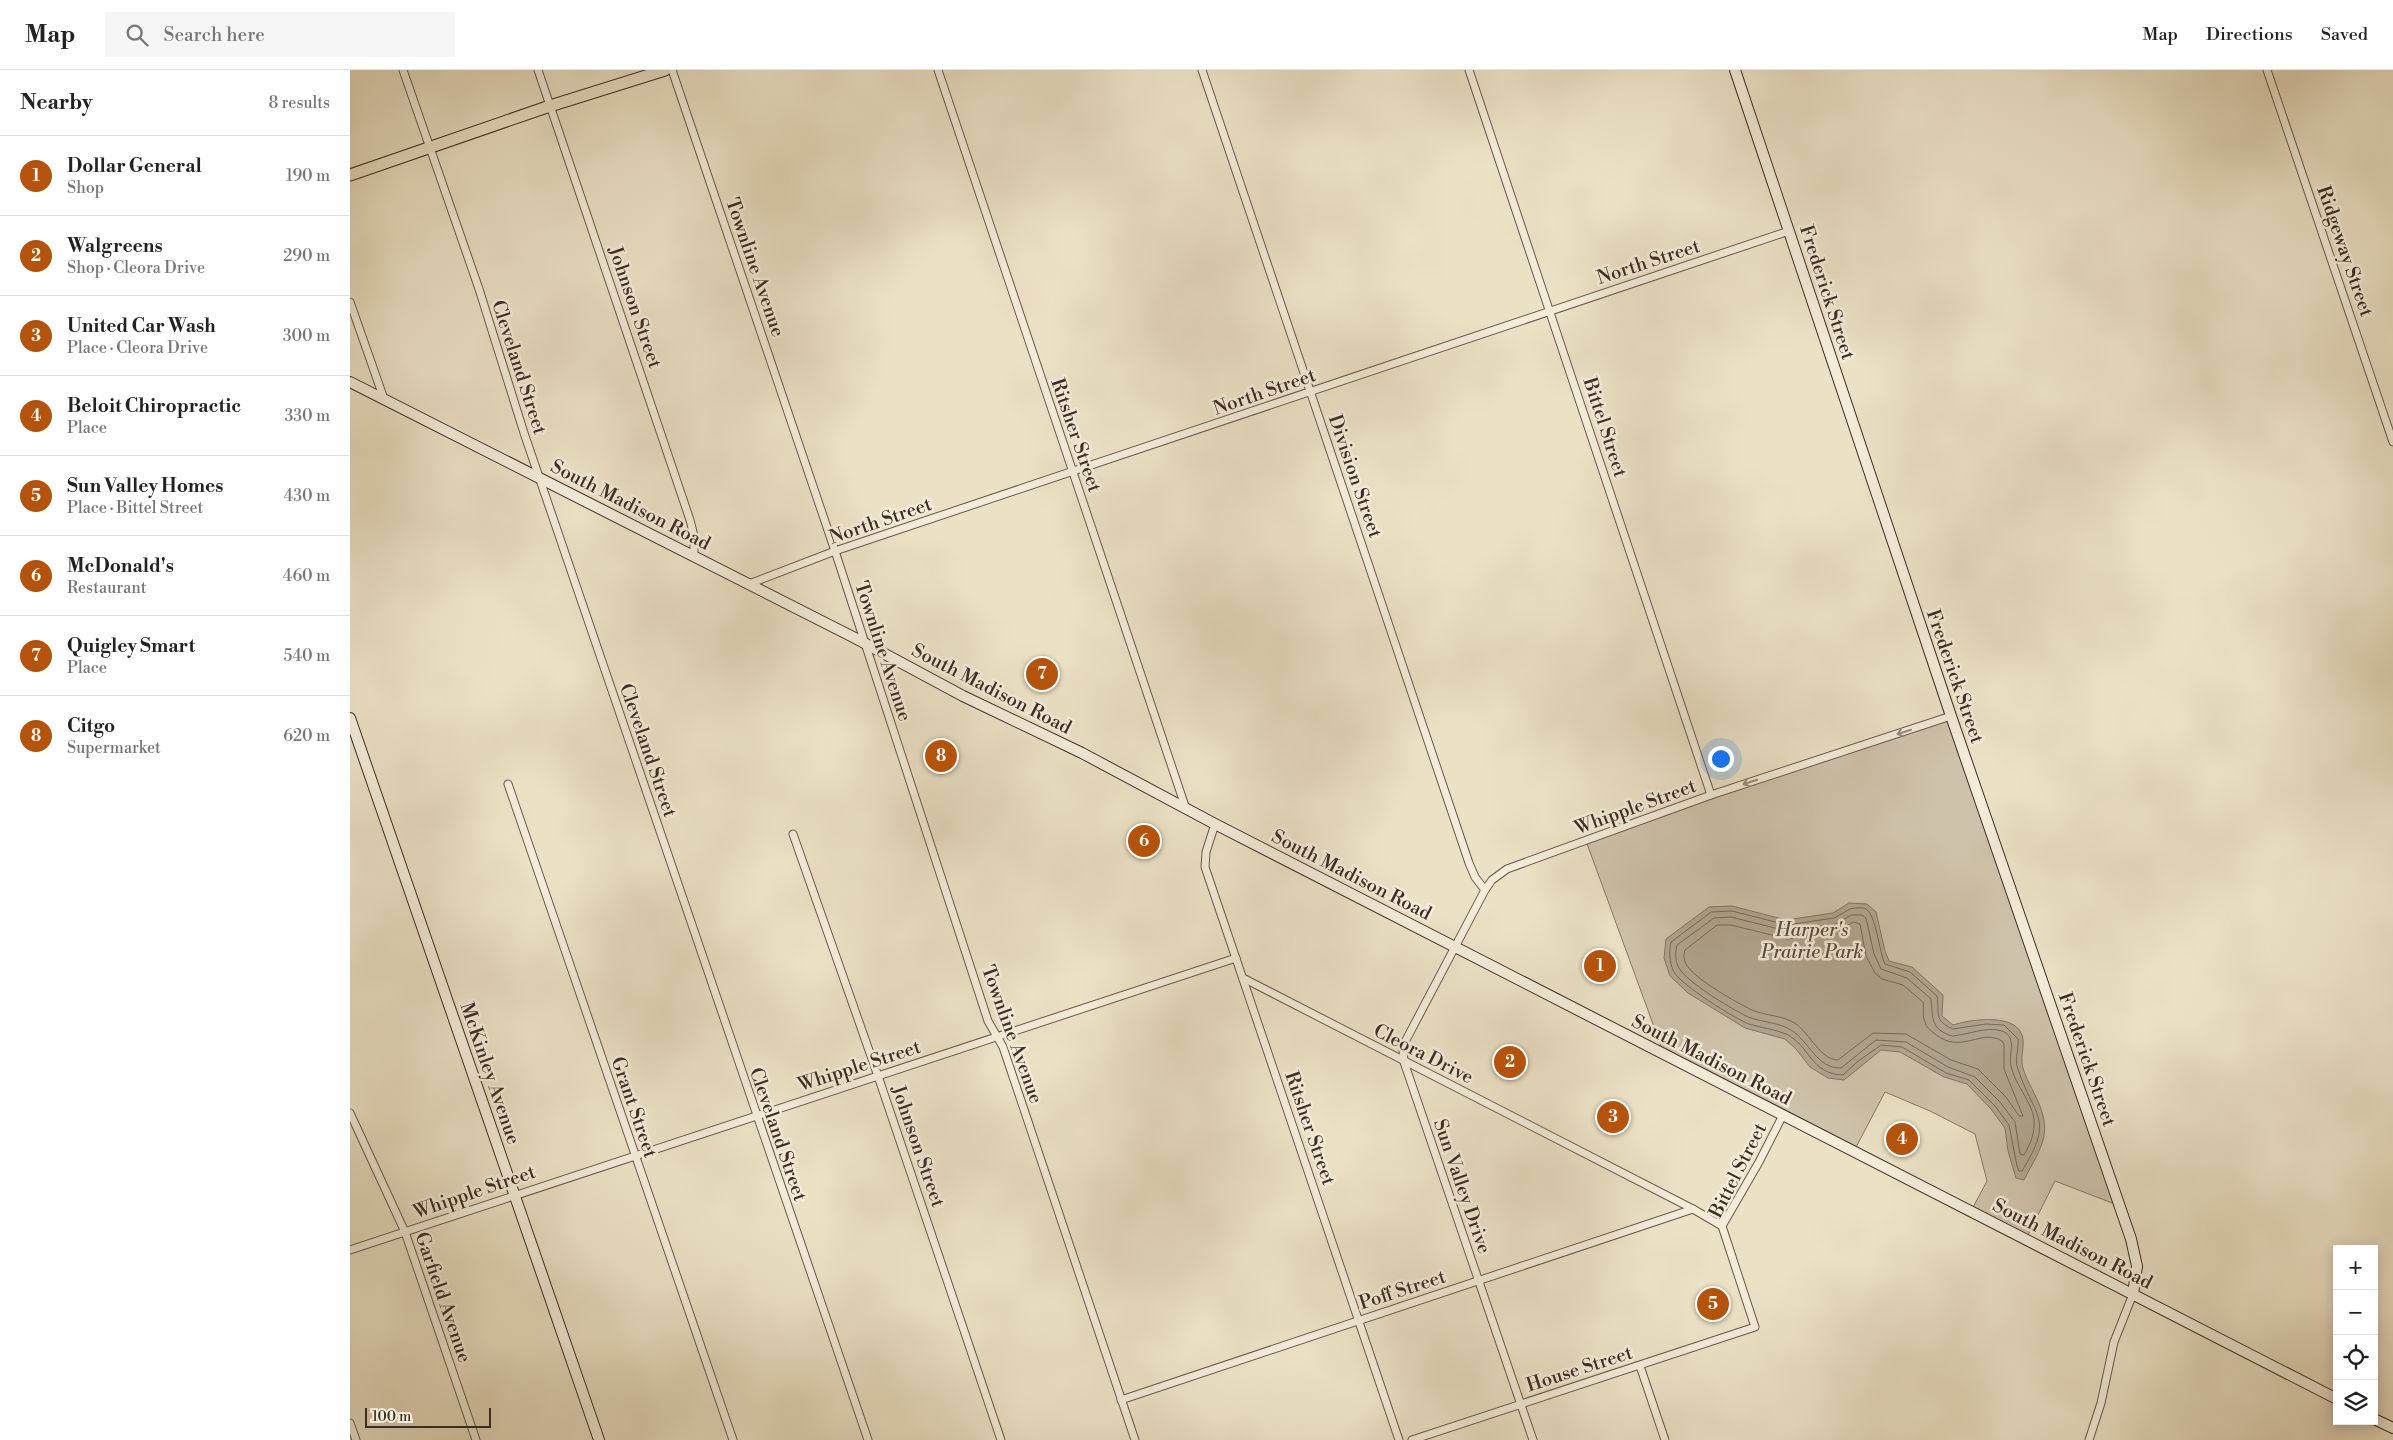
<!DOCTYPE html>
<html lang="en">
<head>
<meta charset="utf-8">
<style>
  :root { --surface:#fff; --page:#f6f6f6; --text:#222; --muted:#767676; --line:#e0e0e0; --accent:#b45309 }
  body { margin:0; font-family:"Libre Bodoni",serif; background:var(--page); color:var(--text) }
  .controls { position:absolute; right:15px; bottom:15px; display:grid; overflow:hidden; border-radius:0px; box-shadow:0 2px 12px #0003 }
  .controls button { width:45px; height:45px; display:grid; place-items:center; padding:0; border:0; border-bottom:1px solid var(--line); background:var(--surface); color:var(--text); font:25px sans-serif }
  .scale { position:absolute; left:15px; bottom:12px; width:126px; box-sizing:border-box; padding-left:5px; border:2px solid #3e2d24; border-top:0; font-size:14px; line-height:18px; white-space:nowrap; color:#3e2d24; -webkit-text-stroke:4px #f2ecd9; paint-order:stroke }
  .you { position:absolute; left:1370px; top:688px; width:18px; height:18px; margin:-12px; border:4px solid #fff; border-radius:50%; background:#1a73e8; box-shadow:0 0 0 8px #1a73e833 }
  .badge { display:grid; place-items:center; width:32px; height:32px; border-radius:50%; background:var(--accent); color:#fff; font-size:16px; font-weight:700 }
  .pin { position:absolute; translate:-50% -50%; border:2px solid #fff; box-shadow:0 1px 5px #0006 }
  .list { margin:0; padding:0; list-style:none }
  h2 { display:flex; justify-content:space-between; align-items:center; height:65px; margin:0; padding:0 20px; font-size:21px }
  h2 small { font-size:16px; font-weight:400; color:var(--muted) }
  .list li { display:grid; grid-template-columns:32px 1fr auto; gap:15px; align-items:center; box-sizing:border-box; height:80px; padding:0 20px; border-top:1px solid var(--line) }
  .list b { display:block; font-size:19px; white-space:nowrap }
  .list p { margin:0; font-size:16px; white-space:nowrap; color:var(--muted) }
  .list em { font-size:16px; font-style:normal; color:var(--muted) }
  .icon { flex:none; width:28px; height:28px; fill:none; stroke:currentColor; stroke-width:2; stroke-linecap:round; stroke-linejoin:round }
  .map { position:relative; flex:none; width:2043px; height:1370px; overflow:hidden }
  header { display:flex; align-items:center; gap:30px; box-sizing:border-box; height:70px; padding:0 25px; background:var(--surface); border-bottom:1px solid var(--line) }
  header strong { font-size:24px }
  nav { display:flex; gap:28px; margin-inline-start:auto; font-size:18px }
  .search { width:350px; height:45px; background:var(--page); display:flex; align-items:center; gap:12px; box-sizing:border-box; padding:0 18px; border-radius:0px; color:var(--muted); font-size:19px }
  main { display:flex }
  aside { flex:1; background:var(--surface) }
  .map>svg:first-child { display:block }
  .green { fill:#cec2aa; stroke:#867867 }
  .water { fill:#b0a48e; stroke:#827464 }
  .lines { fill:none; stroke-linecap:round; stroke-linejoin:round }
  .shore { stroke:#776859; stroke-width:1 }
  .street-casing { stroke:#695a4c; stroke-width:9 }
  .secondary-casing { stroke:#3e2d24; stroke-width:12 }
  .primary-casing { stroke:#3e2d24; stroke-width:13 }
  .street { stroke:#f2ecd9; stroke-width:7 }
  .secondary { stroke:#f2ecd9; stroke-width:10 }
  .primary { stroke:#ebe1c5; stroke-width:11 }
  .oneway { stroke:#988c7e }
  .labels { text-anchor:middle; stroke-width:5; stroke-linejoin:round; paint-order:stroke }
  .street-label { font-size:19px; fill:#3e2d24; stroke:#f2ecd9 }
  .park-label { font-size:19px; font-style:italic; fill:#5b4b3f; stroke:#f2ecd9 }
</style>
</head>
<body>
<header>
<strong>Map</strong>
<div class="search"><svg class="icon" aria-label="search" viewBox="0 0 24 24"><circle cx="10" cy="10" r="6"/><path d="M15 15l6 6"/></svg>Search here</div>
<nav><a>Map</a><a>Directions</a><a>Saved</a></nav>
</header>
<main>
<aside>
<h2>Nearby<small>8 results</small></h2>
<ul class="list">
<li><span class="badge">1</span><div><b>Dollar General</b><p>Shop</p></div><em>190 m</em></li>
<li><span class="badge">2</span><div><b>Walgreens</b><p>Shop · Cleora Drive</p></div><em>290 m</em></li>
<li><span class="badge">3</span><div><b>United Car Wash</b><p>Place · Cleora Drive</p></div><em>300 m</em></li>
<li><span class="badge">4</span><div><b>Beloit Chiropractic</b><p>Place</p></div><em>330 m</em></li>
<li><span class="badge">5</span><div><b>Sun Valley Homes</b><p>Place · Bittel Street</p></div><em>430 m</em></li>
<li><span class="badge">6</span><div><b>McDonald's</b><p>Restaurant</p></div><em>460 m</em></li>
<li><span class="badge">7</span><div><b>Quigley Smart</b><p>Place</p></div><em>540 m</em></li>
<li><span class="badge">8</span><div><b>Citgo</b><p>Supermarket</p></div><em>620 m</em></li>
</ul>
</aside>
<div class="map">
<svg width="2043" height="1370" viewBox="0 0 2043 1370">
  <rect width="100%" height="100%" fill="#ebe1c5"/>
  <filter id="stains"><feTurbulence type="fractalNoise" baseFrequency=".004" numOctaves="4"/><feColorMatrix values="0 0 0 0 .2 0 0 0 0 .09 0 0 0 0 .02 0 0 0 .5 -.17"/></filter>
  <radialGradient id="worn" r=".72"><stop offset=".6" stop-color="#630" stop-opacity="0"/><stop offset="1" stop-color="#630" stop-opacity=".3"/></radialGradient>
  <!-- green -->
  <path class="green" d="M1601,646L1770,1136L1705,1111L1676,1169L1621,1141L1637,1111L1625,1064L1580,1041L1535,1022L1504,1081L1314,984L1236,771Z"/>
  <!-- water -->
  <path class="water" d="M1499,833L1517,834L1526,842L1535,881L1539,891L1562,897L1593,925L1592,946L1603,955C1621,949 1671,942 1673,970C1674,978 1671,986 1672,993C1673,1003 1681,1016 1685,1025C1704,1063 1692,1075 1674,1110L1666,1108L1658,1081L1655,1058L1641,1039L1617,1014L1594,1007L1550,982L1531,980L1494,1010L1478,1008L1460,997L1446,979L1435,969L1395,958L1338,923L1320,906L1314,888L1316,869L1359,837L1382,836L1436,850L1483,843Z"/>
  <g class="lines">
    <!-- shore -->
    <g class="shore">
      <path d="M1500,839C1504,838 1512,837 1516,839C1526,844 1529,882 1535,894L1560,902L1587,926C1590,944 1583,950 1603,959L1636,954L1654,955L1668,969C1669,978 1665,988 1667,996C1683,1048 1706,1046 1672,1101H1669L1667,1096L1659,1055L1645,1036L1619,1010L1596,1003L1552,977L1531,975L1507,992L1493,1005C1460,1004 1460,975 1436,964C1424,959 1411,958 1399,954C1385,949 1330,914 1324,902C1319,892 1319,882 1321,872L1361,842L1382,841L1437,855L1484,848Z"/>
      <path d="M1502,845H1512L1516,848L1524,884L1531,899L1557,908L1581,929C1583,948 1580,959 1602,966C1618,965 1636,956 1652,961C1668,967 1658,984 1661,996C1664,1013 1682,1032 1684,1049C1685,1063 1681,1073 1674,1085L1670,1084L1665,1052L1650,1032L1625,1007L1598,997L1556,972L1526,970L1491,998C1467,999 1459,971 1441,960C1430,953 1413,952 1401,948C1385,942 1341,914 1331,901C1325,894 1325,883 1327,875L1364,848L1381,847L1437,861L1485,854Z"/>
      <path d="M1504,852L1510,854L1516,886L1525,903L1532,909L1553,915L1573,932C1574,939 1572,946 1575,952C1576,957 1580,960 1585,964C1611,985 1631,958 1652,971L1654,974V999L1673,1046H1669L1656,1027L1628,999L1601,990L1556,964L1523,963L1488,990C1471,990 1459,963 1446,954C1433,945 1415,946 1402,940C1387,933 1343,908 1336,894C1334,890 1333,885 1335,880L1367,855H1381L1438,869L1487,861Z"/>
    </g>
    <defs>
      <g id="street">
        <path d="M53,0L129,219L174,363L518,1370"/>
        <path d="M188,0L340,450L344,466V486"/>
        <path d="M322,0L485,481L638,951L653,977L785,1370"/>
        <path d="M588,0L836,739"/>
        <path d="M852,0L1119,793L1125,807L1135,820"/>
        <path d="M1119,0L1361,725"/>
        <path d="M1917,0L2043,372"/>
        <path d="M0,232L34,329"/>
        <path d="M399,514L485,481L1439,161"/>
        <path d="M158,714L383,1370"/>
        <path d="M865,754L856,782L855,797L1049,1370"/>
        <path d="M443,764L528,1006L651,1370"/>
        <path d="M893,908L1343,1139L1372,1156"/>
        <path d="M0,1043L55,1162L126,1370"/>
        <path d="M0,1180L886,888"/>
        <path d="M1290,1296L1315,1370"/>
        <path d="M771,1330L1343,1139"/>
        <path d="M0,1353L6,1370"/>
        <path d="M1062,1370L1405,1257L1372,1156L1409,1092L1433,1045"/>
        <path d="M1183,1370L1054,992L1053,980L1056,970L1135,820L1142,810L1157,799L1361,725L1601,646"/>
        <path d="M1739,1370L1751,1333L1764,1272L1783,1224"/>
      </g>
      <g id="secondary">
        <path d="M1385,0L1601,646L1781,1169L1787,1196L1783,1224"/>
        <path d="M0,312L505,568L613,626L732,683L865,754L1987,1329"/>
        <path d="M0,648L249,1370"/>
        <path d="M2024,1349L2043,1358"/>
      </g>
      <path id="primary" d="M0,105L200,36L315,0"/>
    </defs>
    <!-- street casing -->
    <use href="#street" class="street-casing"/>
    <!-- secondary casing -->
    <use href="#secondary" class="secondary-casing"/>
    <!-- primary casing -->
    <use href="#primary" class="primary-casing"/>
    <!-- street -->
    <use href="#street" class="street"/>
    <!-- secondary -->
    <use href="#secondary" class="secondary"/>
    <!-- primary -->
    <use href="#primary" class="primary"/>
  </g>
  <!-- one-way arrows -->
  <defs><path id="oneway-shaft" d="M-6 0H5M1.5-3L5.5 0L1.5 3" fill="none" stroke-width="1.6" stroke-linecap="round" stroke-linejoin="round" transform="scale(1.25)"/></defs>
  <g class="oneway">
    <use href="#oneway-shaft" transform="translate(1554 662) rotate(162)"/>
    <use href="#oneway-shaft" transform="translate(1400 712) rotate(162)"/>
  </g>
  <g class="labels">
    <!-- street labels -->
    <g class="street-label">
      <text transform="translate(1996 181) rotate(71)" y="7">Ridgeway Street</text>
      <text transform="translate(1298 191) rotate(-18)" y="7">North Street</text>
      <text transform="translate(406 197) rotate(71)" y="7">Townline Avenue</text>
      <text transform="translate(1478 222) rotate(72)" y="7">Frederick Street</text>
      <text transform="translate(286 237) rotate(71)" y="7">Johnson Street</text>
      <text transform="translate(170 297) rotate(72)" y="7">Cleveland Street</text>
      <text transform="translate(914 321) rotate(-19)" y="7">North Street</text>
      <text transform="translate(1256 357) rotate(72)" y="7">Bittel Street</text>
      <text transform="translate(727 365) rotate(71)" y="7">Ritsher Street</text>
      <text transform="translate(1006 406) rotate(71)" y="7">Division Street</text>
      <text transform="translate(281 434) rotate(27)" y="7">South Madison Road</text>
      <text transform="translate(530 450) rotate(-19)" y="7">North Street</text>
      <text transform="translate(534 581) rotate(72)" y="7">Townline Avenue</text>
      <text transform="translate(1606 606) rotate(71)" y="7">Frederick Street</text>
      <text transform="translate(642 618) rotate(27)" y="7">South Madison Road</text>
      <text transform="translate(299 680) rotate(71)" y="7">Cleveland Street</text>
      <text transform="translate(1285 736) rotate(-20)" y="7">Whipple Street</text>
      <text transform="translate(1002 804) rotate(27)" y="7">South Madison Road</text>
      <text transform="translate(663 964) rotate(70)" y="7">Townline Avenue</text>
      <text transform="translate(1074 983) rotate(27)" y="7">Cleora Drive</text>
      <text transform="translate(1362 989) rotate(27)" y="7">South Madison Road</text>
      <text transform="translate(1738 989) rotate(71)" y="7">Frederick Street</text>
      <text transform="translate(509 995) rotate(-18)" y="7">Whipple Street</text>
      <text transform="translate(141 1003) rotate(71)" y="7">McKinley Avenue</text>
      <text transform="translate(285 1037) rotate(71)" y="7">Grant Street</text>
      <text transform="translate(961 1058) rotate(71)" y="7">Ritsher Street</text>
      <text transform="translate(429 1064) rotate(71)" y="7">Cleveland Street</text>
      <text transform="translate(569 1076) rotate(71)" y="7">Johnson Street</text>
      <text transform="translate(1387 1100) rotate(-63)" y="7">Bittel Street</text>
      <text transform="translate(1113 1116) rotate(71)" y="7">Sun Valley Drive</text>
      <text transform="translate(124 1121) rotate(-19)" y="7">Whipple Street</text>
      <text transform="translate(1723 1173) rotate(27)" y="7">South Madison Road</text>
      <text transform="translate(1052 1219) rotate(-18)" y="7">Poff Street</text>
      <text transform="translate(94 1227) rotate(71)" y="7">Garfield Avenue</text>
      <text transform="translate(1229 1298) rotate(-18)" y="7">House Street</text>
    </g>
    <!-- park labels -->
    <g class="park-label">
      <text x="1462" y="866">Harper's<tspan x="1462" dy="22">Prairie Park</tspan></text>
    </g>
  </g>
  <rect width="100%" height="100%" filter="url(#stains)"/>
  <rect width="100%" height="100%" fill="url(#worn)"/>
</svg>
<div class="controls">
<button>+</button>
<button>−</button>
<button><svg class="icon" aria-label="locate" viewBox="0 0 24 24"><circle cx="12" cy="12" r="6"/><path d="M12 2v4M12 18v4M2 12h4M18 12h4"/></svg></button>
<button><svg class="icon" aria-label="layers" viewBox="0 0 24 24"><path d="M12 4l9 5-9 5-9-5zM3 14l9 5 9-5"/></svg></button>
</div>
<div class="scale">100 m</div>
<div class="you"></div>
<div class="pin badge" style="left:1250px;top:896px">1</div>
<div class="pin badge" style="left:1160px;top:992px">2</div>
<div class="pin badge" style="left:1263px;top:1047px">3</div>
<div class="pin badge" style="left:1552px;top:1069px">4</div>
<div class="pin badge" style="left:1363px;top:1234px">5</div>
<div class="pin badge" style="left:794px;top:771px">6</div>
<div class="pin badge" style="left:692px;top:604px">7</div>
<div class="pin badge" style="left:591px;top:686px">8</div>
</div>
</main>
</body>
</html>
